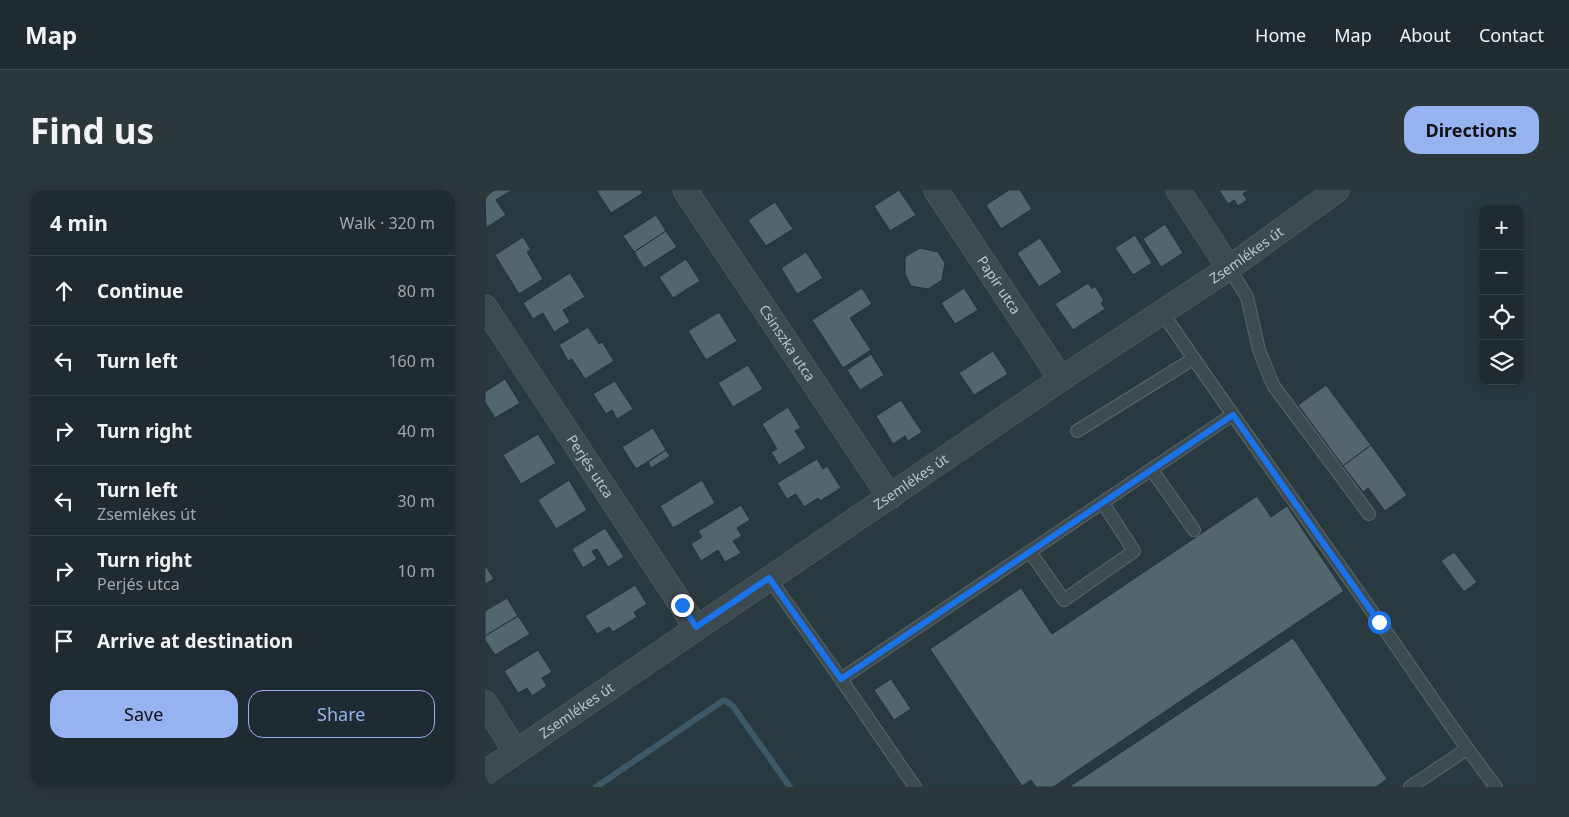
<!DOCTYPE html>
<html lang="en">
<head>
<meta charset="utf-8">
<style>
  :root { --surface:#1f2b30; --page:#2c373c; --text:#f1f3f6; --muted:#a1a7ab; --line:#3c474c; --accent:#95b2f1 }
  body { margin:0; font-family:"Noto Sans",sans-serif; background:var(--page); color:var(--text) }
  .controls { position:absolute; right:15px; top:15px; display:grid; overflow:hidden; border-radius:10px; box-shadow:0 2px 12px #0003 }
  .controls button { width:45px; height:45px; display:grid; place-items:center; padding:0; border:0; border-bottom:1px solid var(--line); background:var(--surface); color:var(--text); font:25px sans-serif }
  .stop { position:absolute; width:15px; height:15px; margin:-11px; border:4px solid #1a73e8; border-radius:50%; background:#fff }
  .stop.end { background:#1a73e8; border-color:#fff; box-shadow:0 1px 5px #0008 }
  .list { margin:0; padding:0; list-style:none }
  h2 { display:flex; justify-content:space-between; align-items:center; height:65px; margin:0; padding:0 20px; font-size:21px }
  h2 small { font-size:16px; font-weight:400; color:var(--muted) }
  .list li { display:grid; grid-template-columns:32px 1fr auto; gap:15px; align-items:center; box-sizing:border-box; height:70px; padding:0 20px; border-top:1px solid var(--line) }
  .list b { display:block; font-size:19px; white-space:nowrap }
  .list p { margin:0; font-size:16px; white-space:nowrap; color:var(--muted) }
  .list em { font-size:16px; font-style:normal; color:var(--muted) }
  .actions { display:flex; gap:10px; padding:15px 20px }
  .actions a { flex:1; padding:11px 0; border:1px solid var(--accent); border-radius:15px; text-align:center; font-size:18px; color:var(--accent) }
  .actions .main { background:var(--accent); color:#111 }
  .icon { flex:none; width:28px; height:28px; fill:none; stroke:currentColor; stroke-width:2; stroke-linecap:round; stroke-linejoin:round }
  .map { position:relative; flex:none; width:1054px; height:597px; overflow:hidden; border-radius:15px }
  header { display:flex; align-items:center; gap:30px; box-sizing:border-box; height:70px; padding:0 25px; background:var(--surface); border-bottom:1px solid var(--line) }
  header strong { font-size:24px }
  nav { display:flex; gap:28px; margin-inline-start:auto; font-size:18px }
  .intro { display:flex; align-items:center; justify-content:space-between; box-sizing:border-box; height:120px; padding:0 30px }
  h1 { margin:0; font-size:35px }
  .button { padding:12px 22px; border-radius:15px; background:var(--accent); color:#111; font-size:18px; font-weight:700 }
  main { display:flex; gap:30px; padding:0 30px }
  aside { flex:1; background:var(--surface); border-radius:15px; box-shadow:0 2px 12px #0003 }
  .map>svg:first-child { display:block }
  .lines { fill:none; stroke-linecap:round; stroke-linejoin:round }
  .stream { stroke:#3e5966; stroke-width:6 }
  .building { fill:#54666d; stroke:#233138 }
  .lane-casing { stroke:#5a686e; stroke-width:14 }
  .street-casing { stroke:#5a686e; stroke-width:25 }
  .lane { stroke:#3d4a50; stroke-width:12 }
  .street { stroke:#3d4a50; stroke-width:24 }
  .route { stroke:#1a73e8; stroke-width:6 }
  .labels { text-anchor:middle; stroke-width:4; stroke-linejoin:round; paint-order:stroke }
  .street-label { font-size:14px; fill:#b9c5cb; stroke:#212f36 }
</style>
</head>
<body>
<header>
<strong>Map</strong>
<nav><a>Home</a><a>Map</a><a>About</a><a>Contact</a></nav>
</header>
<div class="intro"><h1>Find us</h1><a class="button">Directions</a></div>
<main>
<aside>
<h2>4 min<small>Walk · 320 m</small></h2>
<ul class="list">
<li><svg class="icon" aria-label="ahead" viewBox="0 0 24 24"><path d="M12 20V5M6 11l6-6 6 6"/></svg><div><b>Continue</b></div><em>80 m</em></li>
<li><svg class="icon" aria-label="left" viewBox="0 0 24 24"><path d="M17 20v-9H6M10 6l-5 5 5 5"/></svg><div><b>Turn left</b></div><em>160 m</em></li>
<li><svg class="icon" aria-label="right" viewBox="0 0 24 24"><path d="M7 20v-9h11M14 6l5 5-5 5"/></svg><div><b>Turn right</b></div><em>40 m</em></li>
<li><svg class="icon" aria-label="left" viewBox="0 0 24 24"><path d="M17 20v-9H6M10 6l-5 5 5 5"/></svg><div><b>Turn left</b><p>Zsemlékes út</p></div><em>30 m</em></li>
<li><svg class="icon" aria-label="right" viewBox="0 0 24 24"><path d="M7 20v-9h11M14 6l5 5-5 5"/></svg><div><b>Turn right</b><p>Perjés utca</p></div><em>10 m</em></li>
<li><svg class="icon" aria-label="arrive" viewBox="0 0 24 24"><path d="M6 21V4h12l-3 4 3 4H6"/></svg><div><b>Arrive at destination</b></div></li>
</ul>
<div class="actions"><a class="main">Save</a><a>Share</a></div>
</aside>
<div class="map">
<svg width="1054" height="597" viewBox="0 0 1054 597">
  <rect width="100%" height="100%" fill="#293940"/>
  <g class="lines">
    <!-- stream -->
    <path class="stream" d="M111,597L239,510L247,515L305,597"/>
  </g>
  <!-- building -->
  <g class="building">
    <path d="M5,0H27L11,10L21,25L1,38L0,3Z"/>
    <path d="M111,0H156L158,3L126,23Z"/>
    <path d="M414,0L431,25L405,41L389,16Z"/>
    <path d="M524,0H535L547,19L516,39L501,15Z"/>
    <path d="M734,0H764L758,4L762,10L753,16L749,10L743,14Z"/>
    <path d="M290,12L308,39L281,56L263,30Z"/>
    <path d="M171,25L181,41L149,62L138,46Z"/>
    <path d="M680,34L698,63L676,77L658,49Z"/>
    <path d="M181,41L192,57L159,78L149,62Z"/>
    <path d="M650,45L667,73L648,85L630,58Z"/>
    <path d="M38,47L46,60L42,62L58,89L34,104L10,65Z"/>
    <path d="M555,48L577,82L554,97L532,63Z"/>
    <path d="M435,58L453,62L460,73L457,90L443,99L426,96L420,84V67Z"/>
    <path d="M321,62L338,88L312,104L296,78Z"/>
    <path d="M201,69L215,91L188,108L174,87Z"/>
    <path d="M85,83L100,107L78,120L85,132L69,142L58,123L48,129L38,113Z"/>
    <path d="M603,93L607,99L610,96L619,111L616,113L620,119L588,140L570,114Z"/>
    <path d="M377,98L387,114L365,128L386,160L358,178L327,130Z"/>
    <path d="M479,98L493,120L470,134L456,113Z"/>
    <path d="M234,122L252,151L221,170L203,141Z"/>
    <path d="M103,137L114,154L117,152L129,171L100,189L87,169L83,171L74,155Z"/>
    <path d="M508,161L523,184L489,205L474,183Z"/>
    <path d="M386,164L399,185L375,200L362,180Z"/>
    <path d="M263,175L278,199L248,217L233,193Z"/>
    <path d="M20,189L35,213L10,228L0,212V202Z"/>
    <path d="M130,191L148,219L132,229L127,220L121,224L108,204Z"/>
    <path d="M841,195L886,255L858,276L813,215Z"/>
    <path d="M416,210L437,242L423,251L420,246L408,254L391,226Z"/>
    <path d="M303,217L316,238L310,241L321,258L294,275L286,262L292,259L277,234Z"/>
    <path d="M168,238L181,260L151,279L137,257Z"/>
    <path d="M53,244L71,273L36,294L18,265Z"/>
    <path d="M886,255L922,305L900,321L883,298L878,302L858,276Z"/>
    <path d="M181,260L185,266L166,278L163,272Z"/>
    <path d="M332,269L338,279L342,276L356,298L335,311L333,308L319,317L311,304L302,309L292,293Z"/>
    <path d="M84,290L102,320L71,339L53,310Z"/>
    <path d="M217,290L230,313L188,338L175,316Z"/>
    <path d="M772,306L786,327L802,316L859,401L568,597H551L546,590L537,596L445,459L536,398L567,444Z"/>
    <path d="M256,315L265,330L252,338L257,346L248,351L256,363L240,372L233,360L216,371L206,354L217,347L213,341Z"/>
    <path d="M120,338L139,367L123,377L112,359L107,361L112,369L98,378L87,359Z"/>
    <path d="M969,362L992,392L979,402L956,371Z"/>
    <path d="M0,375L9,389L0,394Z"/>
    <path d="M150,395L162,414L149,422L152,427L128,442L124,437L112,444L100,426Z"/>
    <path d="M22,408L33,426L0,446V421Z"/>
    <path d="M33,426L45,444L10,465L0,450V446Z"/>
    <path d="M808,448L902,589L891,597H584Z"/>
    <path d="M53,460L67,482L57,488L62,496L47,506L42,498L33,503L19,481Z"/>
    <path d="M406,489L426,519L409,530L389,500Z"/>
  </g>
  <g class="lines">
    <defs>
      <g id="lane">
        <path d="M744,78L762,107L774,160L788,195L884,324"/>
        <path d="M677,122C747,226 821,327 893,430C932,485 969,543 1011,597"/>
        <path d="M592,241L708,169"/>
        <path d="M667,280L709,340"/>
        <path d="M545,362L579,410L649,361L618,313"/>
        <path d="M284,388L356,489"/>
        <path d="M430,597L356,489L747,225"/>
        <path d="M925,597L982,559"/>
      </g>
      <g id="street">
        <path id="s1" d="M200,0L405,307"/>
        <path id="s2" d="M451,0L576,189"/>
        <path d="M693,0L744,78"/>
        <path id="s3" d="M0,117L211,437"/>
        <path d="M0,513L31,562"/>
        <path id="s4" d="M0,583L576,189L744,78L852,0"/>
      </g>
    </defs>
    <!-- lane casing -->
    <use href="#lane" class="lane-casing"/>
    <!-- street casing -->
    <use href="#street" class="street-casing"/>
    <!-- lane -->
    <use href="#lane" class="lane"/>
    <!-- street -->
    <use href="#street" class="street"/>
  </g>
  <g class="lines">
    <!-- route -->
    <path class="route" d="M197,415L211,437L284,388L356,489L748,225L894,432"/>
  </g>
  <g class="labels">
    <!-- street labels -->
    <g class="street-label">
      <text dy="5" stroke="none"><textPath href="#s4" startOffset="921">Zsemlékes út</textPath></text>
      <text dy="5" stroke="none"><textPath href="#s2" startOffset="114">Papír utca</textPath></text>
      <text dy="5" stroke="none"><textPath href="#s1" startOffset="184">Csinszka utca</textPath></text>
      <text dy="5" stroke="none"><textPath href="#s3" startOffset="191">Perjés utca</textPath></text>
      <text dy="5" stroke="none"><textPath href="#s4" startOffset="516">Zsemlékes út</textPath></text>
      <text dy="5" stroke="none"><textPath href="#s4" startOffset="111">Zsemlékes út</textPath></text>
    </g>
  </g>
</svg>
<div class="controls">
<button>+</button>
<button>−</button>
<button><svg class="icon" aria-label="locate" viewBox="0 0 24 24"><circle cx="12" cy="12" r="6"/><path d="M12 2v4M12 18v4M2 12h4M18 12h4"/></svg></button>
<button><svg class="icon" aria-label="layers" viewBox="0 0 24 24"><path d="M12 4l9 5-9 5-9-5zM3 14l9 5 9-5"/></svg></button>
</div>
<div class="stop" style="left:894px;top:432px"></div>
<div class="stop end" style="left:197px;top:415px"></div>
</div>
</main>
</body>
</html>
